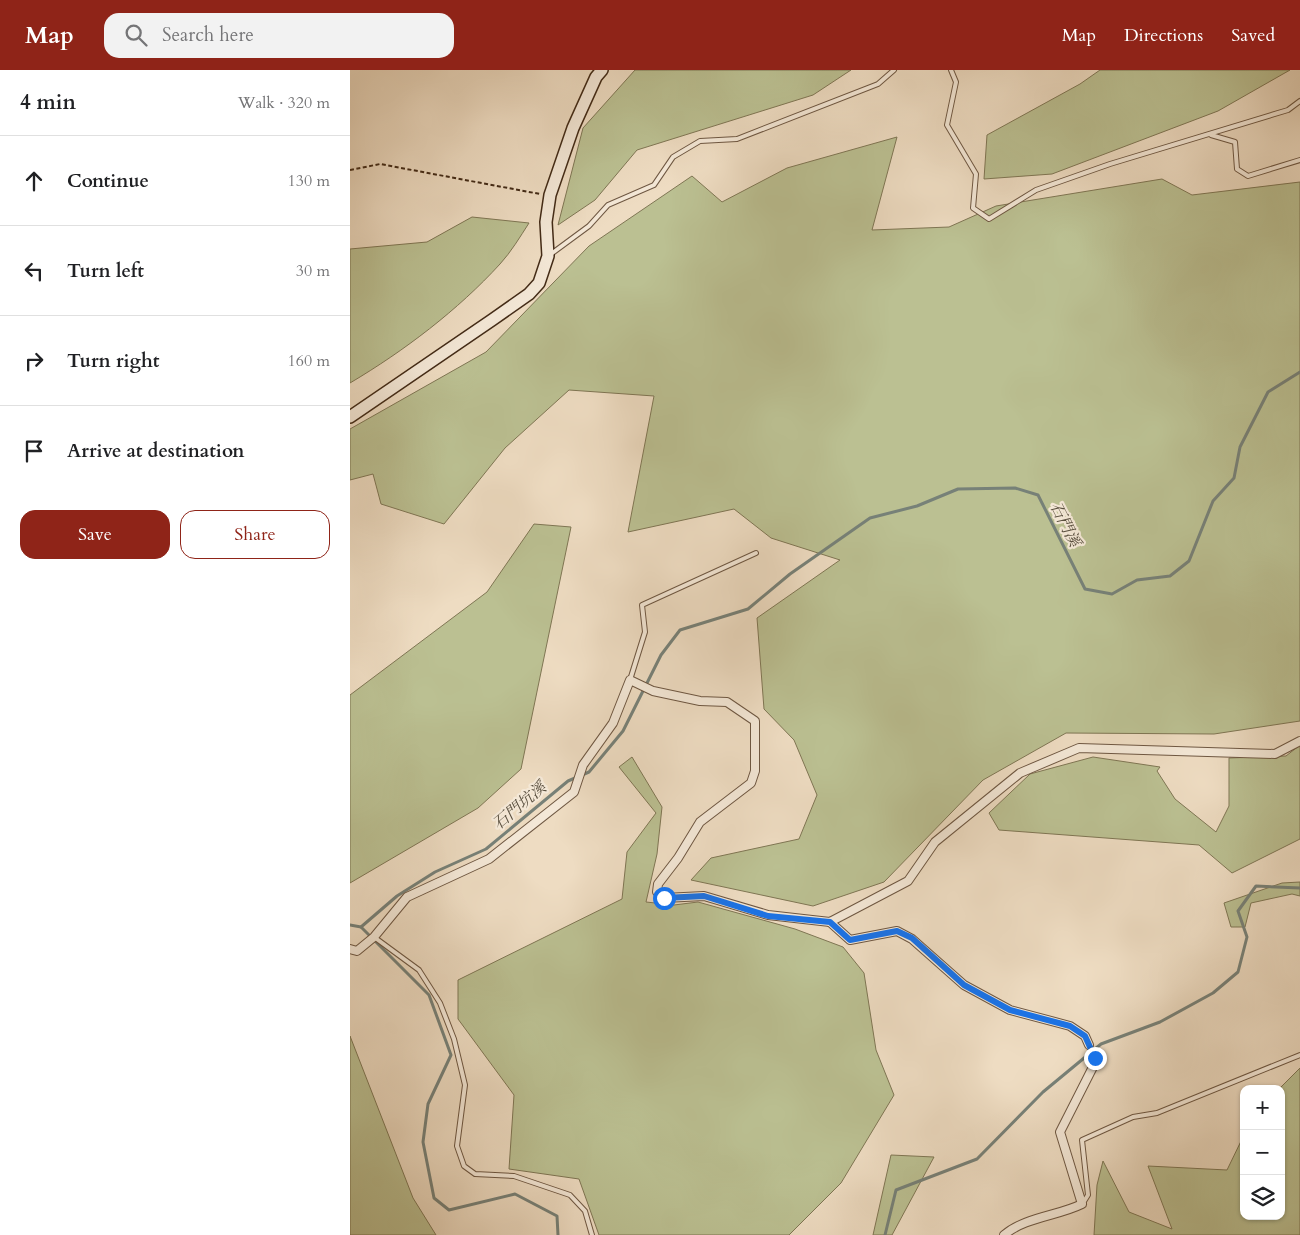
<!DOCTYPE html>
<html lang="en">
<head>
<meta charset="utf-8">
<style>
  :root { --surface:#fff; --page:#f2f2f2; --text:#202124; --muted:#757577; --line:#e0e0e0; --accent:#8f2418 }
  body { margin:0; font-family:Cardo,"Noto Serif TC",serif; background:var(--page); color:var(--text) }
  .controls { position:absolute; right:15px; bottom:15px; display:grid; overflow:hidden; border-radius:10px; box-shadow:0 1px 4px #0004 }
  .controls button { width:45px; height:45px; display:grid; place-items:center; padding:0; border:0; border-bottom:1px solid var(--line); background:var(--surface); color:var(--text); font:25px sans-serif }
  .stop { position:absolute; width:15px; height:15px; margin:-11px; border:4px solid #1a73e8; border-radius:50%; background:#fff }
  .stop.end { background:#1a73e8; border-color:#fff; box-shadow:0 1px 5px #0008 }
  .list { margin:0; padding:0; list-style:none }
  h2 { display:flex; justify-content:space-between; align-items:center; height:65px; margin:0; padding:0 20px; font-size:21px }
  h2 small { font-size:16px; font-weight:400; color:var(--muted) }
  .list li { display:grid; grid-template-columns:32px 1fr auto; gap:15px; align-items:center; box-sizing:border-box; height:90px; padding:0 20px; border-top:1px solid var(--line) }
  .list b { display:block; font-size:19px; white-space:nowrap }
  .list em { font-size:16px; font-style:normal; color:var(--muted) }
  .actions { display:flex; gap:10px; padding:15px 20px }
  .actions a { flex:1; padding:11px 0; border:1px solid var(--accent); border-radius:15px; text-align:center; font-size:18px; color:var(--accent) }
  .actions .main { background:var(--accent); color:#fff }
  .icon { flex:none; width:28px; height:28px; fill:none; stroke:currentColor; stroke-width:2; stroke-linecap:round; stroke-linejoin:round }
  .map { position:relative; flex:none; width:950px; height:1165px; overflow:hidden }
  header { display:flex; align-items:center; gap:30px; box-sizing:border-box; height:70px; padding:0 25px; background:var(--accent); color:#fff }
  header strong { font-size:24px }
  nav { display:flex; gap:28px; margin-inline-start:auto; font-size:18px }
  .search { width:350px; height:45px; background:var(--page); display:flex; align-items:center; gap:12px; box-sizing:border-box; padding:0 18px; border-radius:15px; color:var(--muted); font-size:19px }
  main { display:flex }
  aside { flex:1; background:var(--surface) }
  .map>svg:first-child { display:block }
  .green { fill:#bbc092; stroke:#7f7654 }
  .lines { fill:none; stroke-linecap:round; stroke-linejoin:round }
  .stream { stroke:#778178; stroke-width:3 }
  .lane-casing { stroke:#6e5742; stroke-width:6 }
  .street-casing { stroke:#6e5742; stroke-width:10 }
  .secondary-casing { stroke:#432b17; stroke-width:14 }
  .path { stroke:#432b17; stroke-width:2; stroke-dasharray:4 2.5; stroke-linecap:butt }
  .lane { stroke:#f4e8d7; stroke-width:4 }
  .street { stroke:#f4e8d7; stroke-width:8 }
  .secondary { stroke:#f4e8d7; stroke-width:11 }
  .route { stroke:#1a73e8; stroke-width:6 }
  .labels { text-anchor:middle; stroke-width:4.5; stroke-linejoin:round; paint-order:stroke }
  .water-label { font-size:16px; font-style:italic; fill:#594f3f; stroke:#f4e8d7 }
</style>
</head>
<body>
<header>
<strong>Map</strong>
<div class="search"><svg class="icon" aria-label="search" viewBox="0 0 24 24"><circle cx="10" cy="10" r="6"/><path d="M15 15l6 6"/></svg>Search here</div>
<nav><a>Map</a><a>Directions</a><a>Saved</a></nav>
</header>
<main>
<aside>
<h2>4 min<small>Walk · 320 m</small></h2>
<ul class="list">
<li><svg class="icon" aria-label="ahead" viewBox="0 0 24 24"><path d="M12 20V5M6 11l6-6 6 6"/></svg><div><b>Continue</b></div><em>130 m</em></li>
<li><svg class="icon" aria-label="left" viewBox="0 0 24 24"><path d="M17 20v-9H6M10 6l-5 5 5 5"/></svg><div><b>Turn left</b></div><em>30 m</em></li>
<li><svg class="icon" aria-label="right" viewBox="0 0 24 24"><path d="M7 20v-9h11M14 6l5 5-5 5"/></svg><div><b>Turn right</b></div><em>160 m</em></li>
<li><svg class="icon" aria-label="arrive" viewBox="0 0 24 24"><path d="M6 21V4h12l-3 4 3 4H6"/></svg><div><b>Arrive at destination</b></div></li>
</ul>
<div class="actions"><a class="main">Save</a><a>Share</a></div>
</aside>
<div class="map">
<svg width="950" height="1165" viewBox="0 0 950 1165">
  <rect width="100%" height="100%" fill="#eedcc2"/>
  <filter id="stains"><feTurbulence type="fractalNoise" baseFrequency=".004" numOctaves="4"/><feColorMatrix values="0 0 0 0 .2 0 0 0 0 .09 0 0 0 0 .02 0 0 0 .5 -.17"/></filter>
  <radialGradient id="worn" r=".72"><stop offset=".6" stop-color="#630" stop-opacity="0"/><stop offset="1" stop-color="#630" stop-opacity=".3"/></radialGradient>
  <!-- green -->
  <g class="green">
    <path d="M285,0H501L463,25L287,80L245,130L208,155L233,58Z"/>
    <path d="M750,0H940L868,41L702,104L634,109L637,65L730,14Z"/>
    <path d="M547,67L522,160L599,157L646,136L812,109L842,125L950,112V651L864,664L716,663L633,710L534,812L463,836L341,810L361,788L449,769L467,725L444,670L414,639L407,548L490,490L421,468L384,439L278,462L304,326L219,320L155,378L94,454L31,434L23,404L0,410V359L136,282L239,176L342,106L372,132L437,98Z"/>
    <path d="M122,147L179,153C170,167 161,182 150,194C108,240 54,281 0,313V179L77,172Z"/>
    <path d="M184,454L221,457L171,699L128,738L0,813V625L137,522Z"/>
    <path d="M950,675V769L882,803L849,775L649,760L639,743L680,704L743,687L810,697L807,701L825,729L866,762L879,736V688L936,686Z"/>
    <path d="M282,687L312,737L307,784L296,832L324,835L348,832L445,859L493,877L514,903L526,980L544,1025L491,1113L439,1165H249L229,1109L159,1099L164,1025L108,949V910L272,829L277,782L306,743L269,697Z"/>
    <path d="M950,812V826L942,824L901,833L895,857H881L874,833L932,813Z"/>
    <path d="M0,966L63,1128L86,1165H0Z"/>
    <path d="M950,998V1165H744L747,1115L753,1091L779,1142L822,1159L798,1096L877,1100L894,1065V1146H931V1019H929Z"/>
    <path d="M541,1085L584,1087L542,1165H523Z"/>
  </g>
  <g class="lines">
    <!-- stream -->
    <g class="stream">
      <path d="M0,855L11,857L47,826L85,802L136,779L218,711L239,702L273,661L311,585L330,560L398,539L440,504L520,448L567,436L608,419L665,418L688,425L735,519L762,524L787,510L820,506L839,491L863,431L884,408L890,377L918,322L950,302"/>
      <path d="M11,857L79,925L101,985L78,1034L73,1072L84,1128L99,1140L165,1124L207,1146L208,1165"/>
      <path d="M535,1165L546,1120L627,1089L693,1022L751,974L810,952L863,923L888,902L897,867L888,841L906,816L950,818"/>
    </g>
    <defs>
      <g id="lane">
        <path d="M601,0L606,12L597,55L626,104L623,138L639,149L686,120L760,94L938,40L950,31"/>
        <path d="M861,65L885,72L887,99L898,106L950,90"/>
        <path d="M201,184L239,156L258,135L304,115L323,87L350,71L387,69L528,14L544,0"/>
        <path d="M280,610L295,562L292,535L406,483"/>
        <path d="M24,867L69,900L90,933L104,969L115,1015L107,1076L114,1096L125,1104L164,1106L220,1125L235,1141L242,1165"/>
        <path d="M739,975L745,988"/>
        <path d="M733,1133L738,1125L732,1070L783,1047L807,1043L950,985"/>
      </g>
      <g id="street">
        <path d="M480,852L500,870L547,861L562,869L614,915L660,940L720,956L735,966L739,975"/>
        <path d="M0,879L7,881L24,867L57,827L139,789L224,722L233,695L263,653L280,610L303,621L350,631L377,632L405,651V701L401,713L350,752L328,788L308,814L307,822L314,828L354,826L418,845L480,852L558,811L585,772L670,703L729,678L925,684L950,671"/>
        <path d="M654,1165C675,1147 708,1146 732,1134L710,1062L746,991L745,988"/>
      </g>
      <path id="secondary" d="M0,347L142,250L179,224L189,213L198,186L196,152L200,125L223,58L246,7L252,0"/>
    </defs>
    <!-- lane casing -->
    <use href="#lane" class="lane-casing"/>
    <!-- street casing -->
    <use href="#street" class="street-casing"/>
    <!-- secondary casing -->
    <use href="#secondary" class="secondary-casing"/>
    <!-- path -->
    <path class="path" d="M0,100L30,94L190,124"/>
    <!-- lane -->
    <use href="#lane" class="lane"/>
    <!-- street -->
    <use href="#street" class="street"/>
    <!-- secondary -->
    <use href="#secondary" class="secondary"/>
  </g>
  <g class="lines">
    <!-- route -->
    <path class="route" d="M314,828L354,826L418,846L480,852L500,870L547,861L562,868L614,915L660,940L720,956L735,966L745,988"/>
  </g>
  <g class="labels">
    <!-- water labels -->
    <g class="water-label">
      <text transform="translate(716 454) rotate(63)" y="6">石門溪</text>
      <text transform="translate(169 735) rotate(-40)" y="6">石門坑溪</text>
    </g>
  </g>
  <rect width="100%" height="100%" filter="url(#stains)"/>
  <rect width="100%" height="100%" fill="url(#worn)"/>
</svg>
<div class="controls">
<button>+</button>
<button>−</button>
<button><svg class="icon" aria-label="layers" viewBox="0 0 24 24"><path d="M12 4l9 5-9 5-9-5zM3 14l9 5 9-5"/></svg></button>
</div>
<div class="stop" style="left:314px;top:828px"></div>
<div class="stop end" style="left:745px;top:988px"></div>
</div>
</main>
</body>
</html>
